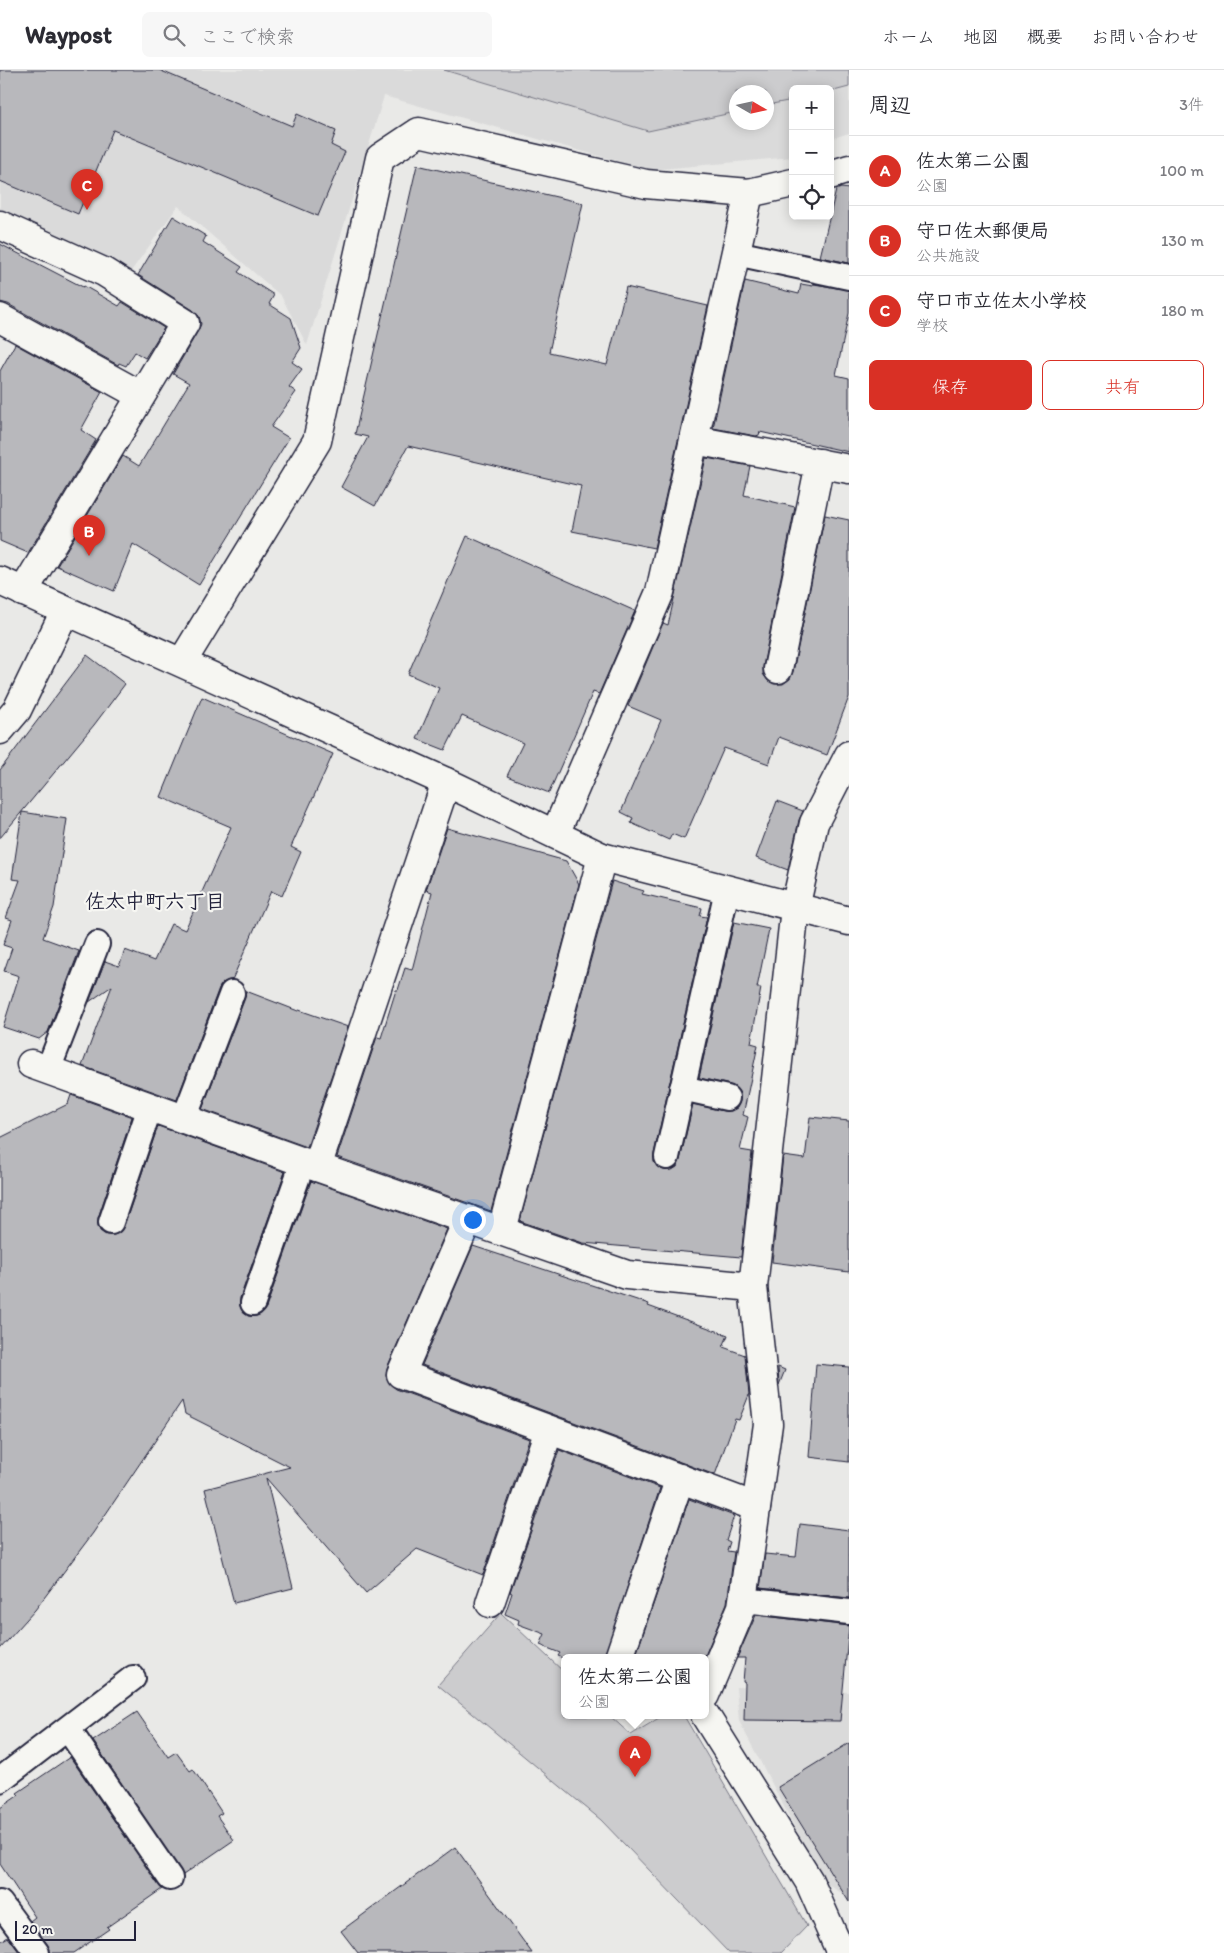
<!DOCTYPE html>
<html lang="ja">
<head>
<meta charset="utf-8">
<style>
  :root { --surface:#fff; --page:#f7f7f7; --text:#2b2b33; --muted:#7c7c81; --line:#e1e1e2; --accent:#d93025 }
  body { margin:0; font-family:Itim,"Klee One",sans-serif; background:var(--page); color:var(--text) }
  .controls { position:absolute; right:15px; top:15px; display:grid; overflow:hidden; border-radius:8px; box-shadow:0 2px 12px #0003 }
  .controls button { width:45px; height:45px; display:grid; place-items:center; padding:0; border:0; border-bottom:1px solid var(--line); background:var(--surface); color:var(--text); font:25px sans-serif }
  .compass { position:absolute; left:729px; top:15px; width:45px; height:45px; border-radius:50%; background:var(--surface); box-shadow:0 2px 12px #0003; rotate:99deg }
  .scale { position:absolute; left:15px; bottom:12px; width:121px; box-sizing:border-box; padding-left:5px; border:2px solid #22223b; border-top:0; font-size:14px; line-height:18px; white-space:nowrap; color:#22223b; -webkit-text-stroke:4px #f6f6f2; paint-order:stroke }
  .you { position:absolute; left:472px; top:1149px; width:18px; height:18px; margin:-12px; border:4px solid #fff; border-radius:50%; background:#1a73e8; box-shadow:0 0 0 8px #1a73e833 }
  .badge { display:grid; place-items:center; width:32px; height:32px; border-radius:50%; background:var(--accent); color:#fff; font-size:16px; font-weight:700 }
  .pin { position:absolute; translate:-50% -41px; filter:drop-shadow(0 1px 2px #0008) }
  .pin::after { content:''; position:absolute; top:26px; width:18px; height:15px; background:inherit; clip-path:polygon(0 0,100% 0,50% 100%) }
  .popup { position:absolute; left:561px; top:1584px; width:148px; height:65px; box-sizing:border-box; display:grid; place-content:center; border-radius:8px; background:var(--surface); filter:drop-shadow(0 1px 4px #0005); font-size:16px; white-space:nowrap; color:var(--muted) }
  .popup b { font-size:19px; color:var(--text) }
  .popup::after { content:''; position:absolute; left:50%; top:100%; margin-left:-10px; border:10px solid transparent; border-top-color:var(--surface) }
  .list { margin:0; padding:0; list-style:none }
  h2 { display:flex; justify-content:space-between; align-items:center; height:65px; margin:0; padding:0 20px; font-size:21px }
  h2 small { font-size:16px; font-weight:400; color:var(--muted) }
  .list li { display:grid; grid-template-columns:32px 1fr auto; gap:15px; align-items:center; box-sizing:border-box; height:70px; padding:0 20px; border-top:1px solid var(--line) }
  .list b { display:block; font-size:19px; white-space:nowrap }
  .list p { margin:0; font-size:16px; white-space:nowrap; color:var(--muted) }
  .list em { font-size:16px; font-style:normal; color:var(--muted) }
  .actions { display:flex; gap:10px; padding:15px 20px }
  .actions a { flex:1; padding:11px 0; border:1px solid var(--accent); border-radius:8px; text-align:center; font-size:18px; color:var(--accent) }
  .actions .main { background:var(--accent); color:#fff }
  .icon { flex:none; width:28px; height:28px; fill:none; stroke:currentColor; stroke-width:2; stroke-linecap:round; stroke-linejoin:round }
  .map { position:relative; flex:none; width:849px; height:1883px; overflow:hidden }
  header { display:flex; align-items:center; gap:30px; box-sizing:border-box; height:70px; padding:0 25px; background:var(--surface); border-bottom:1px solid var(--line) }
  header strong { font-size:24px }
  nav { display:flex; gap:28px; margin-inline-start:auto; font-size:18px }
  .search { width:350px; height:45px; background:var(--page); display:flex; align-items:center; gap:12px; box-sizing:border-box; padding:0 18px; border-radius:8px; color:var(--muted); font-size:19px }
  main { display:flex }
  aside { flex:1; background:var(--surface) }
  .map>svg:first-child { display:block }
  .built { fill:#dadada; fill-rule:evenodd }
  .green { fill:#ccccce; stroke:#777784 }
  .building { fill:#b8b8bc; stroke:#22223b }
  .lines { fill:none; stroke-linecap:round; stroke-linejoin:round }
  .lane-casing { stroke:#22223b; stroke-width:28 }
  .street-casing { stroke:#22223b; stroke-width:31 }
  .lane { stroke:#f6f6f2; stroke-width:24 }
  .street { stroke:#f6f6f2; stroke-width:28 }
  .labels { text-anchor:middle; stroke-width:4.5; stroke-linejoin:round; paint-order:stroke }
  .neighbourhood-label { font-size:20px; font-weight:bold; fill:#22223b; stroke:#f6f6f2 }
</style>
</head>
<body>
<header>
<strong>Waypost</strong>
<div class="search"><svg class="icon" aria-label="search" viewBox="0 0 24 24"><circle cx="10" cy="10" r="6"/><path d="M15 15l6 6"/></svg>ここで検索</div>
<nav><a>ホーム</a><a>地図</a><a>概要</a><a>お問い合わせ</a></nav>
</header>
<main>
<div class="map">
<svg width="849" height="1883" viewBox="0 0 849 1883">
  <rect width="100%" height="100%" fill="#e9e9e7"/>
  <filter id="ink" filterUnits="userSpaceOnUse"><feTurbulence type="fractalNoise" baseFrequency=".02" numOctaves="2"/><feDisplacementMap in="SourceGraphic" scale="10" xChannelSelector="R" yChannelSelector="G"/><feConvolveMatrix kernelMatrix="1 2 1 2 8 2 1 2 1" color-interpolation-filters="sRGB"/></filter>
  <g filter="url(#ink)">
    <!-- built -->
    <g class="built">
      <path d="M0,0H849V63L830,69V19H793V87L649,100L384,26L307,275L281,226L178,136L129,204L0,143ZM736,22H766V52H736Z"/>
      <path d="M736,1617L849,1622V1828L823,1811L739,1651Z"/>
    </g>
    <!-- green -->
    <g class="green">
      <path d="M444,0H849V17L830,22V19H793V30L767,35L766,22H736V42L648,61Z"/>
      <path d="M501,1543L565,1603V1646H610L631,1665L662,1646H684L807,1856L781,1883H729L601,1750L438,1615Z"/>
    </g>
    <!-- building -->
    <g class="building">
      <path d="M0,0H159L292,56L297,44L336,61L331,75L345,82L318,146L113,60L78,144L0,111Z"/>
      <path d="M417,95L583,133L549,282L607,295L626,217L708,236L654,478L572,461L581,416L408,376L375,436L341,417L368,367L355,364Z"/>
      <path d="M841,118L849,119V193L820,187L836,120Z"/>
      <path d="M173,146L206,166L203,172L242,197L238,202L274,225L269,234L291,248L301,278L292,292L302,299L289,317L296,322L271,357L289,368L199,515L133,474L114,521L57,496L123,386L139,396L189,313L173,304L198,261L201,254L199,246L193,240L138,205Z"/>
      <path d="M0,174L83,217L84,216L119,236L122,232L164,258L145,288L135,282L126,296L119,293L118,295L8,234L0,232Z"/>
      <path d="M745,211L799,224L801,214L813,216L814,214L849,220V243L836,305L849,308V382L760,362L759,365L756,366L713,358Z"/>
      <path d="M15,274L102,322L81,360L96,370L28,483L0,471V301Z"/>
      <path d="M706,388L750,396L744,425L795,437L763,596V604L768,611L774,614H783L790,609L793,602L825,445L849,450V627L827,685L779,667L769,694L724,678L684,769L672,764L669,770L631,753L633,748L621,742L661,650L628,636L663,553L668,555Z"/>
      <path d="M467,466L635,541L599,624L593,622L549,723L507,706L523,673L462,646L445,680L417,669L439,618L408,604Z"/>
      <path d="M87,585L125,614L94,655L0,768V700Z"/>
      <path d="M202,627L333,684L291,777L301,782L282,826L271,821L232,910L224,912L219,918L177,1030L82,996L112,916L89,932L105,891L119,896L125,880L154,891L171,854L185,860L231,757L161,727Z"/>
      <path d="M777,731L803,741L799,750L788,800L756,788Z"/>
      <path d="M22,742L67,749L54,837L43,868L79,881L48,962L39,969L3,957L19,906L4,901L12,878L3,875L12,850L6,848L20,810L12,809Z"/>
      <path d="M447,758L566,791L579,814L491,1141L337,1087L377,967L381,968L396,920H398L405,898L412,900L432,822L426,820Z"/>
      <path d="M612,811L644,821L642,824L702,838L700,846L707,847L654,1084V1092L657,1097L664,1100H672L677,1097L680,1090L693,1034L724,1041H731L737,1038L740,1031V1023L736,1018L730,1015L699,1008L734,852L769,859L757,918H761L751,973L758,975L743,1045L748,1047L740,1080L752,1082L741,1187L583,1173L520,1151Z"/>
      <path d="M246,921L298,941L299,940L348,957L307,1077L202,1039L245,928Z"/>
      <path d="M71,1025L132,1047L98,1148V1155L100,1161L106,1165H114L120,1162L124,1156L158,1056L285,1102L240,1228V1236L243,1242L248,1246H256L262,1243L266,1238L311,1111L447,1159L387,1298L386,1306L389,1313L396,1319L529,1369L483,1505L417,1479L366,1523L266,1408L293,1518L234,1533L205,1419L290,1397L185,1344L182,1331L93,1463L35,1540L0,1579V1068L68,1034Z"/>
      <path d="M810,1047L849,1051V1202L772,1192L783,1086L805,1089Z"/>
      <path d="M473,1176L649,1234L648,1236L728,1265L723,1277L745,1285L749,1325L739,1350L735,1349L715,1405L422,1295Z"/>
      <path d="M816,1294L849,1297V1392L809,1387Z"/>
      <path d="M778,1297L785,1300L779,1315Z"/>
      <path d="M559,1380L660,1418L604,1588L565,1589L558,1586L560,1583L540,1575L545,1564L518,1554L519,1550L505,1544L512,1523L510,1522Z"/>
      <path d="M689,1429L734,1446L726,1470L730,1472L727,1481L734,1482L727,1533L704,1588H635Z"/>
      <path d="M800,1454L849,1460V1528L760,1518L765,1484L796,1487Z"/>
      <path d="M756,1545L849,1556L840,1651L744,1650L745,1613L743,1612L745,1588H737Z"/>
      <path d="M137,1642L168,1687L176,1682L190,1701L193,1699L222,1743L217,1746L234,1770L183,1805L93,1671Z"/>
      <path d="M849,1673V1832L778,1717Z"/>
      <path d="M70,1687L162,1819L107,1857L109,1859L74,1883H50L48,1875L30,1851L35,1847L0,1794V1738L19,1725L17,1723Z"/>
      <path d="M455,1777L532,1883H358L341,1861Z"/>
      <path d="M8,1867L20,1883H0V1872Z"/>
    </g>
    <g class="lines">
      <defs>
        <g id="lane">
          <path d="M736,183L849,207"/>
          <path d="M48,1000L97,874"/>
          <path d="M682,1018L727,1028"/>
          <path d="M184,1049L232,923"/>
          <path d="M667,1087L727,820"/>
          <path d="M111,1152L150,1037"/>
          <path d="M253,1233L303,1092"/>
          <path d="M744,1530L849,1542"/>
          <path d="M68,1659L170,1808"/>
          <path d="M0,1710L133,1608"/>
          <path d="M0,1833L37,1883"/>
        </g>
        <g id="street">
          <path d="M830,105L849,99"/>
          <path d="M0,155L104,202L185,253L23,522"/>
          <path d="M0,248L140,325"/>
          <path d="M694,370L849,399"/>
          <path d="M0,511L446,712L602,787L849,851"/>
          <path d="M182,592L317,371L380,88L419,62L646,114L749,123L793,113"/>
          <path d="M778,599L820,393"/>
          <path d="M0,660L17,640L65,541"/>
          <path d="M555,764L660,522L749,123"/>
          <path d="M31,994L317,1097L627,1205L753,1217"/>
          <path d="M317,1097L446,712"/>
          <path d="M468,1149L401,1304L756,1437"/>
          <path d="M502,1160L602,787"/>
          <path d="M490,1533L549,1360"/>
          <path d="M619,1588L680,1408"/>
          <path d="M705,1625L742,1537L768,1354L753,1217L795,838L814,753L849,685"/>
          <path d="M705,1645L809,1811L841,1883"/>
        </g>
      </defs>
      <!-- lane casing -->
      <use href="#lane" class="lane-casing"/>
      <!-- street casing -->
      <use href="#street" class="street-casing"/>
      <!-- lane -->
      <use href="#lane" class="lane"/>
      <!-- street -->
      <use href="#street" class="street"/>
    </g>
  </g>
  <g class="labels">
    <!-- neighbourhood labels -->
    <g class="neighbourhood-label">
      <text x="155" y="838">佐太中町六丁目</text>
    </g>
  </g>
</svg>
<div class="controls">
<button>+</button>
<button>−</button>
<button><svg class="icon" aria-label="locate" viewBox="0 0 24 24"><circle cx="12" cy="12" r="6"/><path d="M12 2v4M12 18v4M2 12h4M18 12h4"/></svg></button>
</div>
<svg class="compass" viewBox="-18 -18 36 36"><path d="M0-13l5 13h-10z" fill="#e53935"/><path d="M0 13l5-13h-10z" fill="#7c7c81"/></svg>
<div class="scale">20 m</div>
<div class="you"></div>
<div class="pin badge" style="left:635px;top:1707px">A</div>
<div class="popup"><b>佐太第二公園</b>公園</div>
<div class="pin badge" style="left:89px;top:486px">B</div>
<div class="pin badge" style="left:87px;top:140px">C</div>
</div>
<aside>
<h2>周辺<small>3件</small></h2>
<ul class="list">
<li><span class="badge">A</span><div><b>佐太第二公園</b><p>公園</p></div><em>100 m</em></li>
<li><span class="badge">B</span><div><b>守口佐太郵便局</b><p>公共施設</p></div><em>130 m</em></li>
<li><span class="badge">C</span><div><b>守口市立佐太小学校</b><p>学校</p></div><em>180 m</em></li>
</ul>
<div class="actions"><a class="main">保存</a><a>共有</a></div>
</aside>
</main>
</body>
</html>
